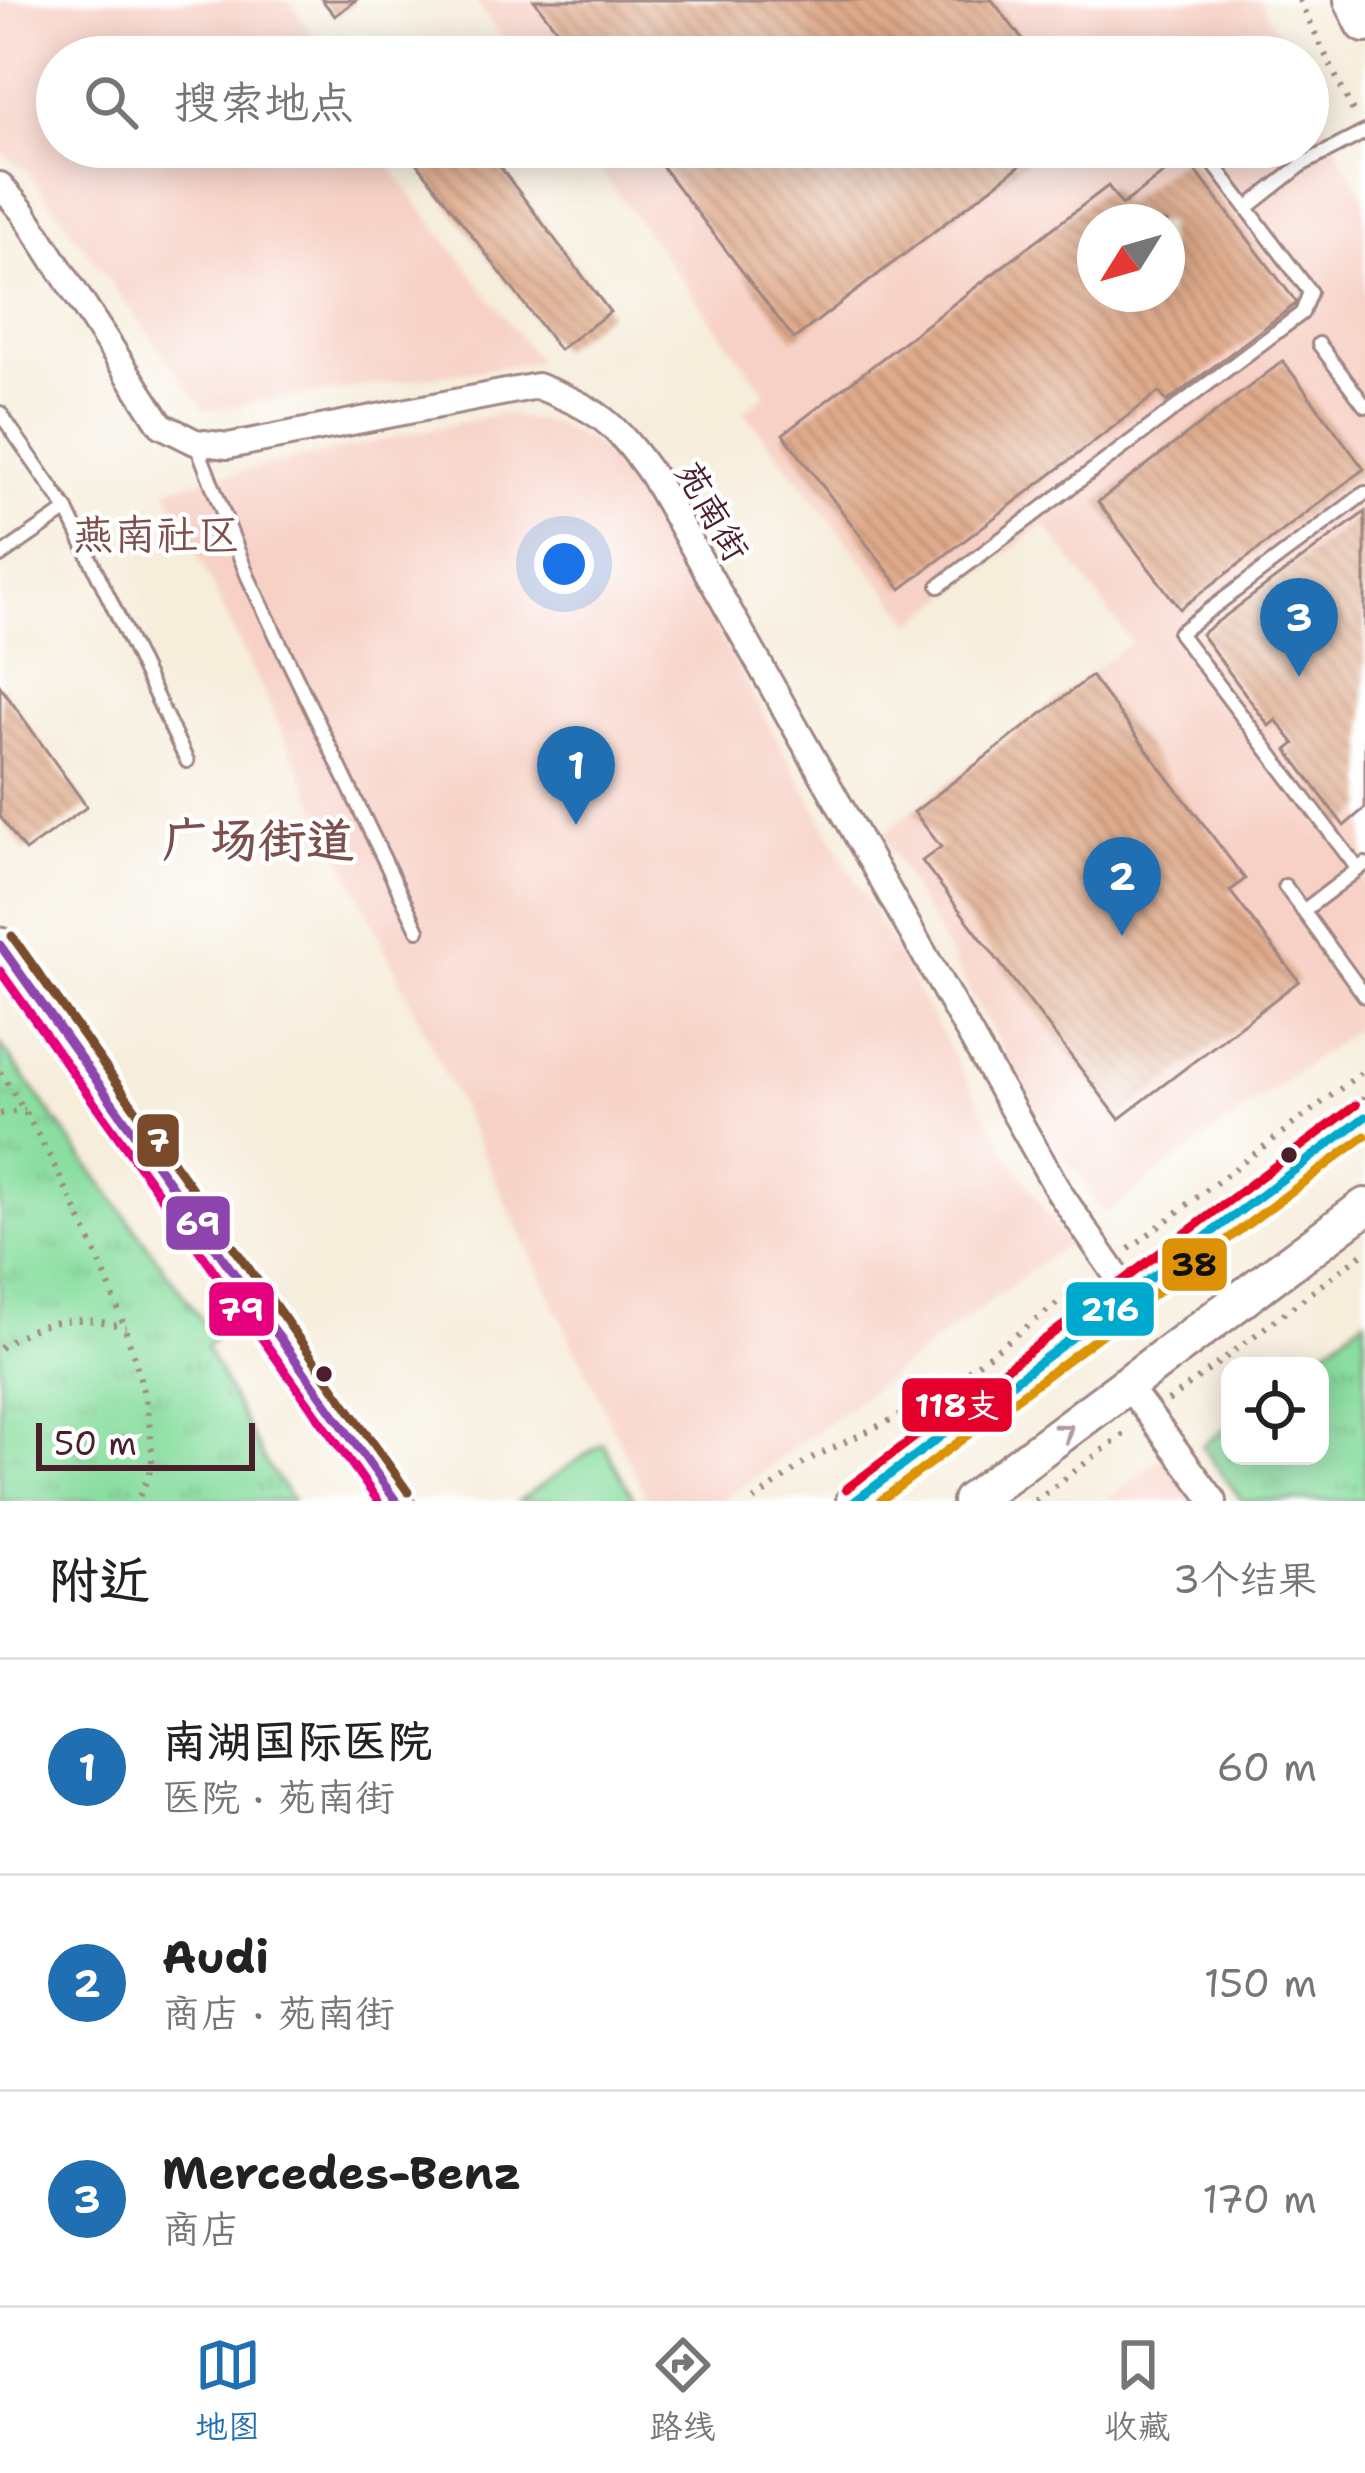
<!DOCTYPE html>
<html lang="zh">
<head>
<meta charset="utf-8">
<style>
  :root { --surface:#fff; --page:#f2f2f2; --text:#222; --muted:#767676; --line:#e0e0e0; --accent:#1f6fb2 }
  body { margin:0; font-family:"Shantell Sans","LXGW WenKai TC",sans-serif; background:var(--page); color:var(--text) }
  .controls { position:absolute; right:36px; bottom:36px; display:grid; overflow:hidden; border-radius:24px; box-shadow:0 6px 30px #0003 }
  .controls button { width:108px; height:108px; display:grid; place-items:center; padding:0; border:0; border-bottom:3px solid var(--line); background:var(--surface); color:var(--text); font:60px sans-serif }
  .compass { position:absolute; left:1077px; top:204px; width:108px; height:108px; border-radius:50%; background:var(--surface); box-shadow:0 6px 30px #0003; rotate:233deg }
  .scale { position:absolute; left:36px; bottom:30px; width:219px; box-sizing:border-box; padding-left:12px; border:6px solid #4a1f2b; border-top:0; font-size:33px; line-height:42px; white-space:nowrap; color:#4a1f2b; -webkit-text-stroke:9px #fff; paint-order:stroke }
  .you { position:absolute; left:564px; top:564px; width:42px; height:42px; margin:-30px; border:9px solid #fff; border-radius:50%; background:#1a73e8; box-shadow:0 0 0 18px #1a73e833 }
  .badge { display:grid; place-items:center; width:78px; height:78px; border-radius:50%; background:var(--accent); color:#fff; font-size:39px; font-weight:700 }
  .pin { position:absolute; translate:-50% -99px; filter:drop-shadow(0 3px 6px #0008) }
  .pin::after { content:''; position:absolute; top:63px; width:42px; height:36px; background:inherit; clip-path:polygon(0 0,100% 0,50% 100%) }
  .list { margin:0; padding:0; list-style:none }
  h2 { display:flex; justify-content:space-between; align-items:center; height:156px; margin:0; padding:0 48px; font-size:51px }
  h2 small { font-size:39px; font-weight:400; color:var(--muted) }
  .list li { display:grid; grid-template-columns:78px 1fr auto; gap:36px; align-items:center; box-sizing:border-box; height:216px; padding:0 48px; border-top:3px solid var(--line) }
  .list b { display:block; font-size:45px; white-space:nowrap }
  .list p { margin:0; font-size:39px; white-space:nowrap; color:var(--muted) }
  .list em { font-size:39px; font-style:normal; color:var(--muted) }
  .icon { flex:none; width:66px; height:66px; fill:none; stroke:currentColor; stroke-width:2; stroke-linecap:round; stroke-linejoin:round }
  .map { position:relative; flex:none; width:1365px; height:1501px; overflow:hidden }
  .search { position:absolute; background:var(--surface); box-shadow:0 6px 30px #0003; left:36px; right:36px; top:36px; height:132px; display:flex; align-items:center; gap:30px; box-sizing:border-box; padding:0 42px; border-radius:66px; color:var(--muted); font-size:45px }
  .sheet { height:804px; background:var(--surface) }
  nav { display:flex; justify-content:space-around; align-items:center; box-sizing:border-box; height:168px; border-top:3px solid var(--line); background:var(--surface); font-size:33px; color:var(--muted) }
  nav a { display:grid; justify-items:center; gap:6px }
  nav .on { color:var(--accent) }
  .map>svg:first-child { display:block }
  .built { fill:#f7d1c6; fill-rule:evenodd }
  .grass { fill:#8adea0; stroke:#6a7e66; stroke-width:3 }
  .park { fill:url(#park-tufts); stroke:#6a7e66; stroke-width:3 }
  .building { fill:url(#building-back-hatch); fill-rule:evenodd }
  .lines { fill:none; stroke-linecap:round; stroke-linejoin:round }
  .lane-casing { stroke:#a08683; stroke-width:18 }
  .street-casing { stroke:#a08683; stroke-width:30 }
  .secondary-casing { stroke:#a08683; stroke-width:39 }
  .primary-casing { stroke:#a08683; stroke-width:42 }
  .path { stroke:#a08683; stroke-width:6; stroke-dasharray:3 9; stroke-linecap:butt }
  .lane { stroke:#fff; stroke-width:12 }
  .street { stroke:#fff; stroke-width:24 }
  .secondary { stroke:#fff; stroke-width:33 }
  .primary { stroke:#fff; stroke-width:36 }
  .bus-1-casing { stroke:#fff; stroke-width:18 }
  .bus-2-casing { stroke:#fff; stroke-width:18 }
  .bus-3-casing { stroke:#fff; stroke-width:18 }
  .bus-4-casing { stroke:#fff; stroke-width:18 }
  .bus-5-casing { stroke:#fff; stroke-width:18 }
  .bus-6-casing { stroke:#fff; stroke-width:18 }
  .bus-1 { stroke:#8e44ad; stroke-width:9 }
  .bus-2 { stroke:#e5007d; stroke-width:9 }
  .bus-3 { stroke:#00a9ce; stroke-width:9 }
  .bus-4 { stroke:#dd9206; stroke-width:9 }
  .bus-5 { stroke:#e4002b; stroke-width:9 }
  .bus-6 { stroke:#7a4b2a; stroke-width:9 }
  .oneway { stroke:#ae9aa0 }
  .bus-dot { fill:#4a1f2b; stroke:#fff; stroke-width:4.5 }
  .labels { text-anchor:middle; stroke-width:9; stroke-linejoin:round; paint-order:stroke }
  .street-label { font-size:36px; fill:#4a1f2b; stroke:#fff }
  .quarter-label { font-size:42px; fill:#7e504d; stroke:#fff }
  .district-label { font-size:48px; font-weight:bold; fill:#7e504d; stroke:#fff }
  .line-badge { stroke:#fff; stroke-width:4.5 }
  .badge-label { font-size:33px; text-anchor:middle; font-weight:bold; fill:#fff }
  .pale-badge-label { font-size:33px; text-anchor:middle; font-weight:bold; fill:#111 }
</style>
</head>
<body>
<div class="map">
<svg width="1365" height="1501" viewBox="0 0 1365 1501">
  <defs>
    <pattern id="park-tufts" width="24" height="20" patternUnits="userSpaceOnUse" patternTransform="scale(3)"><rect width="24" height="20" fill="#8adea0"/><path d="M3 7l-1-3M5 7V3M7 7l1-3M15 17l-1-3M17 17v-4M19 17l1-3" fill="none" stroke="#79be8a"/></pattern>
    <pattern id="building-back-hatch" width="6" height="6" patternUnits="userSpaceOnUse" patternTransform="scale(3)"><rect width="6" height="6" fill="#e0ac8c"/><path d="M-1 5l2 2M0 0l6 6M5-1l2 2" fill="none" stroke="#b88b73"/></pattern>
  </defs>
  <rect width="100%" height="100%" fill="#fff"/>
  <filter id="ink" filterUnits="userSpaceOnUse"><feTurbulence type="fractalNoise" baseFrequency=".00833" numOctaves="2"/><feDisplacementMap in="SourceGraphic" scale="24" xChannelSelector="R" yChannelSelector="G"/><feConvolveMatrix kernelMatrix="1 2 1 2 8 2 1 2 1" color-interpolation-filters="sRGB"/></filter>
  <filter id="wash" filterUnits="userSpaceOnUse"><feTurbulence type="fractalNoise" baseFrequency=".004" numOctaves="4" result="noise"/><feDisplacementMap in="SourceGraphic" scale="48" xChannelSelector="R" yChannelSelector="G"/><feGaussianBlur stdDeviation="2.7" result="paint"/><feColorMatrix in="noise" values="0 0 0 0 0 0 0 0 0 0 0 0 0 0 0 0 0 1.4 0 .05"/><feComposite in="paint" operator="in"/></filter>
  <g filter="url(#wash)">
    <rect width="100%" height="100%" fill="#f6eddb"/>
    <!-- built -->
    <g class="built">
      <path d="M0,0H288L314,35L299,46L306,57H57V147H375L538,361L205,410L27,171L0,152Z"/>
      <path d="M474,0H1260L1290,57H516Z"/>
      <path d="M1308,92L1365,200V1022L1104,1215L1053,1140L882,834L1131,642L1045,524L913,623L744,411L766,393L583,147H1308ZM1095,222H1167V294H1095Z"/>
      <path d="M500,414L556,424L594,444L637,487L1012,1161L1067,1244L723,1501H648L166,488Z"/>
      <path d="M1164,1454L1200,1501H1106Z"/>
    </g>
    <!-- grass -->
    <path class="grass" d="M603,1443L635,1501H518Z"/>
    <!-- park -->
    <g class="park">
      <path d="M0,1044L215,1338L206,1347L265,1462L293,1501H0Z"/>
      <path d="M1365,1318V1501H1242L1202,1446L1230,1425V1456H1320V1366H1304Z"/>
    </g>
    <g id="blocks">
      <!-- building -->
      <g class="building">
        <path d="M322,0H356L335,16Z"/>
        <path d="M534,0H992L1036,57H578Z"/>
        <path d="M405,147H485L610,312L559,350Z"/>
        <path d="M647,147H1044L794,339Z"/>
        <path d="M1185,157L1297,303L1167,402L1159,392L901,589L783,434L1108,186L1122,205ZM1095,222H1167V294H1095Z"/>
        <path d="M1283,361L1364,469L1180,609L1098,502Z"/>
        <path d="M1365,512V808L1344,826L1287,750L1295,744L1276,720L1269,726L1201,634Z"/>
        <path d="M1091,676L1245,879L1230,891L1299,981L1119,1119L922,861L941,847L914,812Z"/>
        <path d="M0,686L87,807L25,851L0,816Z"/>
      </g>
    </g>
  </g>
  <g filter="url(#ink)">
    <use href="#blocks" fill-opacity="0" stroke="#a08683" stroke-width="3"/>
    <g class="lines">
      <defs>
        <g id="lane">
          <path d="M1247,208L1303,164L1365,132"/>
          <path d="M1319,344L1365,406"/>
          <path d="M0,413L67,510L187,761"/>
          <path d="M196,443L248,577L418,930"/>
          <path d="M0,556L67,510"/>
          <path d="M939,586L1302,313L1310,292L1201,147"/>
          <path d="M1358,869L1179,633L1365,493"/>
          <path d="M1285,886L1365,996"/>
          <path d="M1303,911L1365,864"/>
        </g>
        <g id="street">
          <path d="M0,185L23,212L161,425L195,442L228,446L537,386C598,409 614,422 652,475L1061,1195L1129,1294"/>
          <path d="M1127,1385L1214,1501"/>
        </g>
        <path id="secondary" d="M0,945L396,1501"/>
        <g id="primary">
          <path d="M1353,0L1365,24"/>
          <path d="M855,1501L1365,1117"/>
          <path d="M971,1501L1365,1207"/>
        </g>
      </defs>
      <!-- lane casing -->
      <use href="#lane" class="lane-casing"/>
      <!-- street casing -->
      <use href="#street" class="street-casing"/>
      <!-- secondary casing -->
      <use href="#secondary" class="secondary-casing"/>
      <!-- primary casing -->
      <use href="#primary" class="primary-casing"/>
      <!-- path -->
      <g class="path">
        <path d="M1299,0L1356,118"/>
        <path d="M0,1072C59,1160 152,1353 152,1458C152,1472 143,1488 137,1501"/>
        <path d="M0,1114L25,1110"/>
        <path d="M1129,1249L1365,1070"/>
        <path d="M0,1348C38,1319 81,1313 126,1328"/>
        <path d="M1168,1401L1365,1252"/>
        <path d="M754,1501L806,1461L924,1404L1090,1279"/>
        <path d="M1035,1501L1128,1431"/>
      </g>
      <!-- lane -->
      <use href="#lane" class="lane"/>
      <!-- street -->
      <use href="#street" class="street"/>
      <!-- secondary -->
      <use href="#secondary" class="secondary"/>
      <!-- primary -->
      <use href="#primary" class="primary"/>
      <defs>
        <path id="bus-1" d="M0,945L396,1501"/>
        <path id="bus-2" d="M0,971L378,1501"/>
        <path id="bus-3" d="M855,1501L1365,1117"/>
        <path id="bus-4" d="M880,1501L1365,1136"/>
        <path id="bus-5" d="M846,1489L1356,1105"/>
        <path id="bus-6" d="M12,936L408,1492"/>
      </defs>
      <!-- bus-1 casing -->
      <use href="#bus-1" class="bus-1-casing"/>
      <!-- bus-2 casing -->
      <use href="#bus-2" class="bus-2-casing"/>
      <!-- bus-3 casing -->
      <use href="#bus-3" class="bus-3-casing"/>
      <!-- bus-4 casing -->
      <use href="#bus-4" class="bus-4-casing"/>
      <!-- bus-5 casing -->
      <use href="#bus-5" class="bus-5-casing"/>
      <!-- bus-6 casing -->
      <use href="#bus-6" class="bus-6-casing"/>
      <!-- bus-1 -->
      <use href="#bus-1" class="bus-1"/>
      <!-- bus-2 -->
      <use href="#bus-2" class="bus-2"/>
      <!-- bus-3 -->
      <use href="#bus-3" class="bus-3"/>
      <!-- bus-4 -->
      <use href="#bus-4" class="bus-4"/>
      <!-- bus-5 -->
      <use href="#bus-5" class="bus-5"/>
      <!-- bus-6 -->
      <use href="#bus-6" class="bus-6"/>
    </g>
    <!-- one-way arrows -->
    <defs><path id="oneway-chevron" d="M-2-3.5L2.5 0L-2 3.5" fill="none" stroke-width="1.6" stroke-linecap="round" stroke-linejoin="round" transform="scale(3)"/></defs>
    <use class="oneway" href="#oneway-chevron" transform="translate(1065 1431) rotate(-37)"/>
  </g>
  <!-- markers -->
  <g class="bus-dot">
    <circle cx="1289" cy="1155" r="10"/>
    <circle cx="324" cy="1374" r="10"/>
  </g>
  <g class="labels">
    <!-- street labels -->
    <g class="street-label">
      <text transform="translate(713 511) rotate(60)" y="13">苑南街</text>
    </g>
    <!-- quarter labels -->
    <g class="quarter-label">
      <text x="156" y="549">燕南社区</text>
    </g>
    <!-- district labels -->
    <g class="district-label">
      <text x="258" y="857">广场街道</text>
    </g>
  </g>
  <g class="line-badge">
    <rect x="135" y="1112" width="46" height="57" rx="12" fill="#7a4b2a"/>
    <rect x="164" y="1194" width="68" height="58" rx="12" fill="#8e44ad"/>
    <rect x="1160" y="1236" width="69" height="57" rx="12" fill="#dd9206"/>
    <rect x="1064" y="1280" width="92" height="58" rx="12" fill="#00a9ce"/>
    <rect x="207" y="1280" width="69" height="58" rx="12" fill="#e5007d"/>
    <rect x="900" y="1376" width="114" height="58" rx="12" fill="#e4002b"/>
  </g>
  <g class="badge-label">
    <text x="158" y="1152">7</text>
    <text x="198" y="1235">69</text>
    <text x="1110" y="1321">216</text>
    <text x="241" y="1321">79</text>
    <text x="957" y="1417">118支</text>
  </g>
  <g class="pale-badge-label">
    <text x="1194" y="1276">38</text>
  </g>
</svg>
<div class="controls">
<button><svg class="icon" aria-label="locate" viewBox="0 0 24 24"><circle cx="12" cy="12" r="6"/><path d="M12 2v4M12 18v4M2 12h4M18 12h4"/></svg></button>
</div>
<svg class="compass" viewBox="-18 -18 36 36"><path d="M0-13l5 13h-10z" fill="#e53935"/><path d="M0 13l5-13h-10z" fill="#767676"/></svg>
<div class="scale">50 m</div>
<div class="you"></div>
<div class="pin badge" style="left:576px;top:825px">1</div>
<div class="pin badge" style="left:1122px;top:936px">2</div>
<div class="pin badge" style="left:1299px;top:677px">3</div>
<div class="search"><svg class="icon" aria-label="search" viewBox="0 0 24 24"><circle cx="10" cy="10" r="6"/><path d="M15 15l6 6"/></svg>搜索地点</div>
</div>
<section class="sheet">
<h2>附近<small>3个结果</small></h2>
<ul class="list">
<li><span class="badge">1</span><div><b>南湖国际医院</b><p>医院 · 苑南街</p></div><em>60 m</em></li>
<li><span class="badge">2</span><div><b>Audi</b><p>商店 · 苑南街</p></div><em>150 m</em></li>
<li><span class="badge">3</span><div><b>Mercedes-Benz</b><p>商店</p></div><em>170 m</em></li>
</ul>
</section>
<nav>
<a class="on"><svg class="icon" aria-label="map" viewBox="0 0 24 24"><path d="M3 6l6-2 6 2 6-2v14l-6 2-6-2-6 2zM9 4v14M15 6v14"/></svg>地图</a>
<a><svg class="icon" aria-label="directions" viewBox="0 0 24 24"><path d="M12 3l9 9-9 9-9-9zM9 14v-3h6M13 9l2 2-2 2"/></svg>路线</a>
<a><svg class="icon" aria-label="saved" viewBox="0 0 24 24"><path d="M7 4h10v16l-5-4-5 4z"/></svg>收藏</a>
</nav>
</body>
</html>
